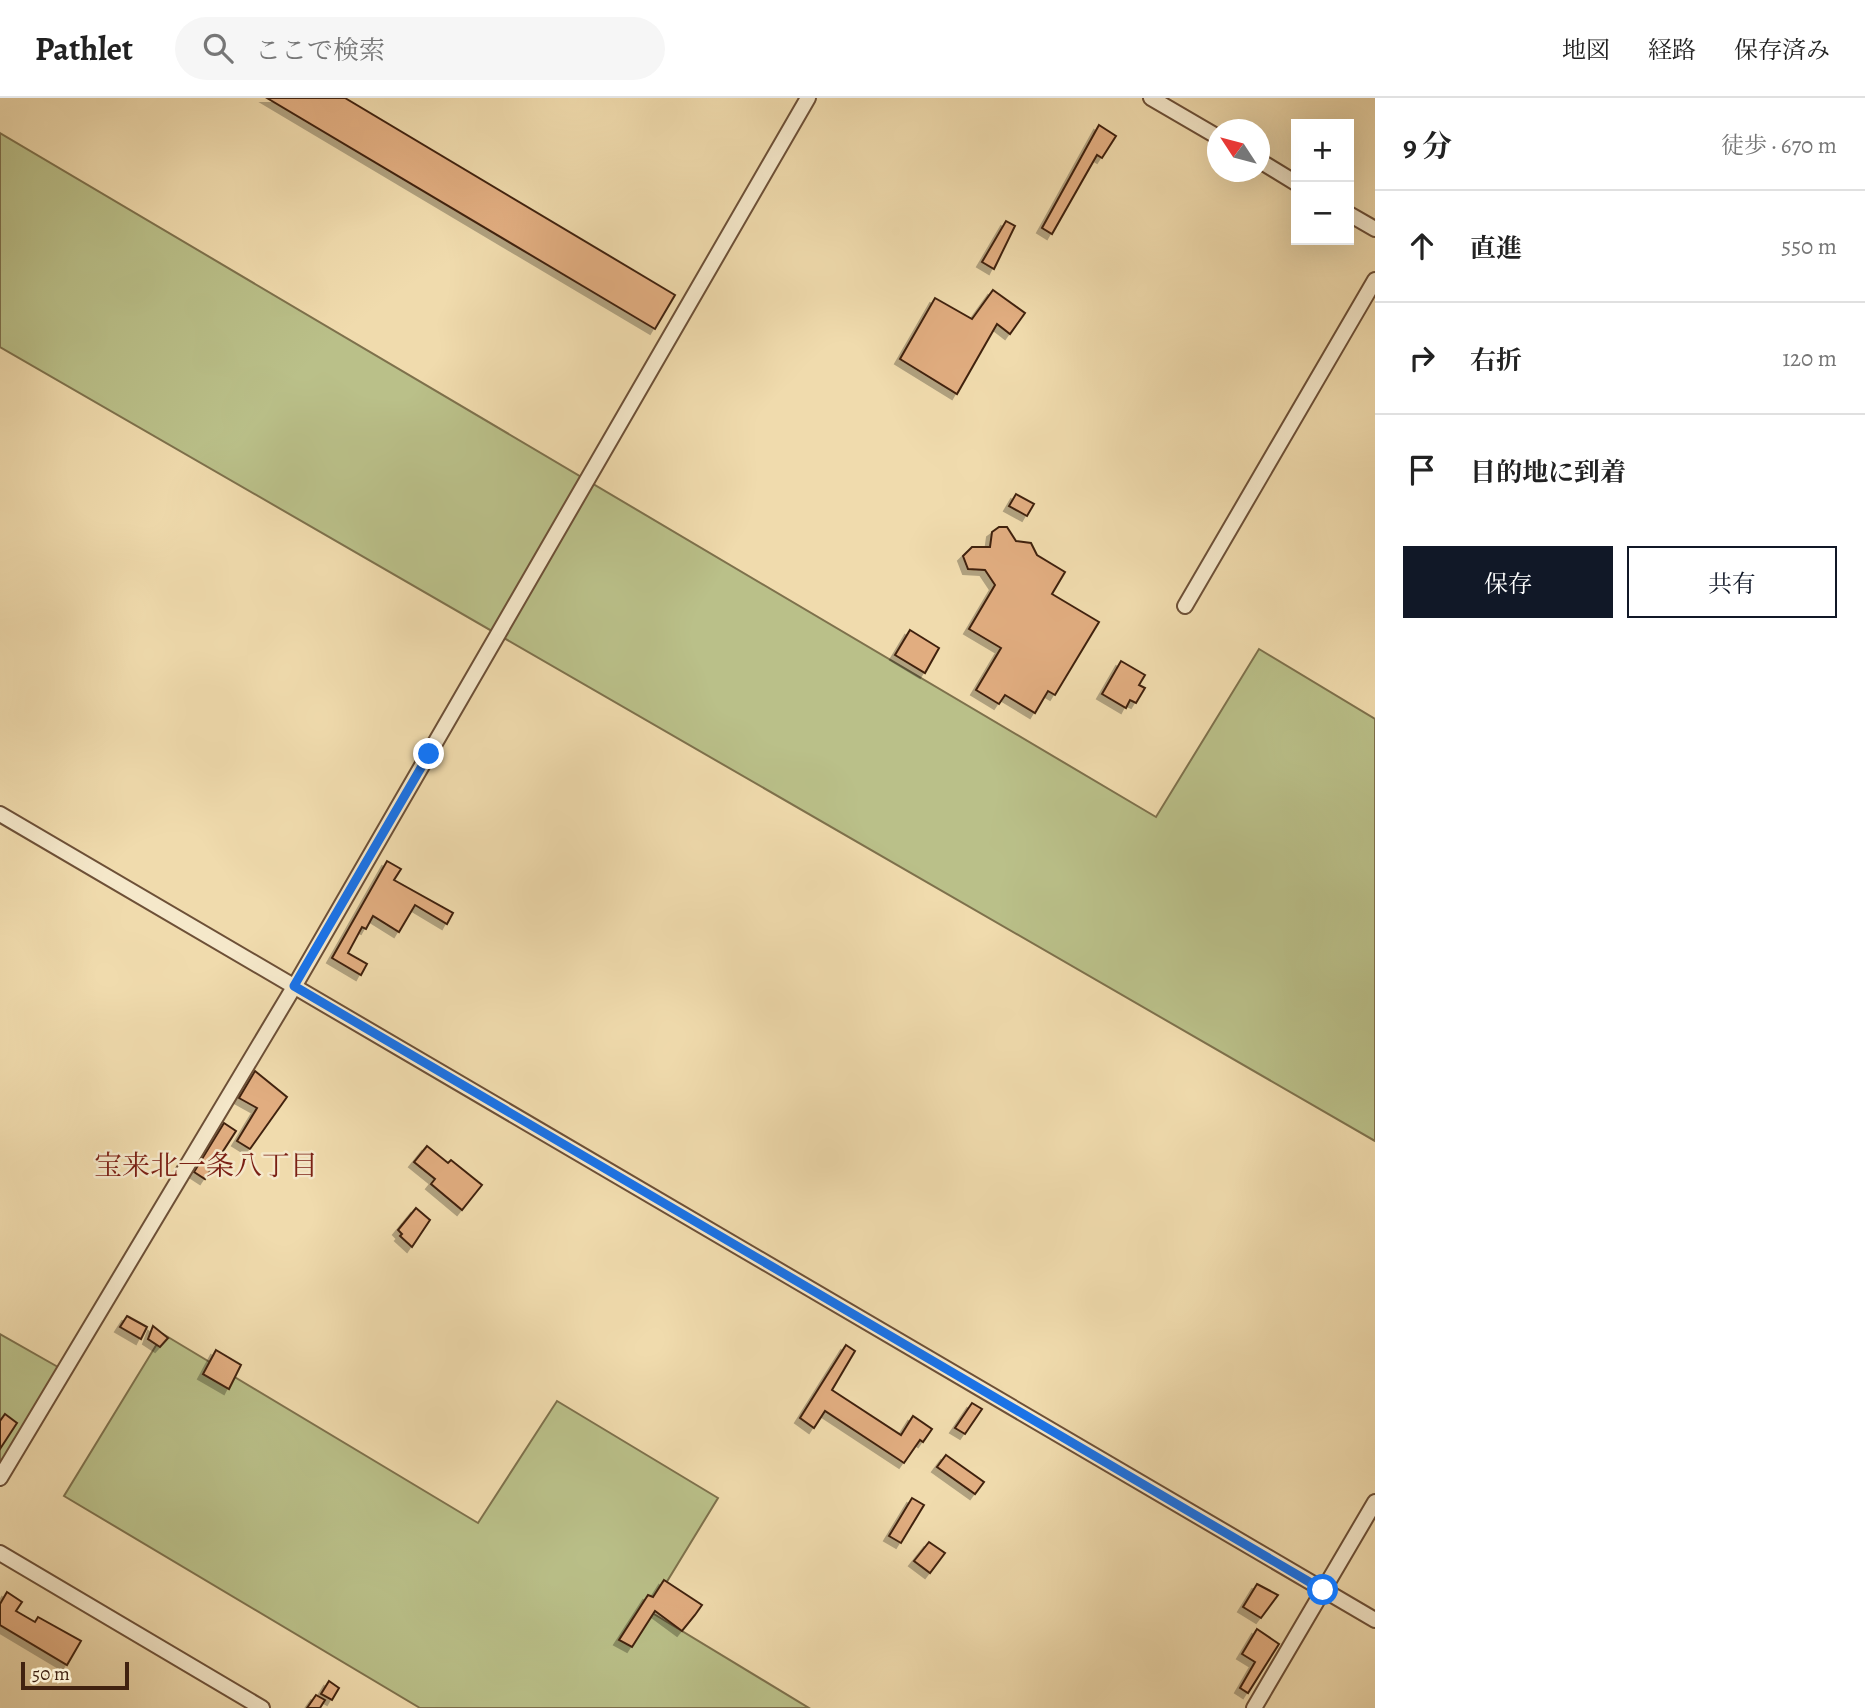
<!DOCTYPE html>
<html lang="ja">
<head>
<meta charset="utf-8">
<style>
  :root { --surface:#fff; --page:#f6f6f6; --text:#222; --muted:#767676; --line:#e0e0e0; --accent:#111827 }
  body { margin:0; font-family:Alegreya,"Noto Serif JP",serif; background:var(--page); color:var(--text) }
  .controls { position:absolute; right:21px; top:21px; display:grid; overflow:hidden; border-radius:0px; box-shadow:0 7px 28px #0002 }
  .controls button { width:63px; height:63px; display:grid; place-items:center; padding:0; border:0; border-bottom:2px solid var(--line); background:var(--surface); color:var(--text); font:35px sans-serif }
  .compass { position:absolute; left:1207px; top:21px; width:63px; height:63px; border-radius:50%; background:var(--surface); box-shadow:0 7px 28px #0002; rotate:306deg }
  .scale { position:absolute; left:21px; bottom:18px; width:108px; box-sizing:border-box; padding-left:7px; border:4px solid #412210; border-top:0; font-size:19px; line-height:24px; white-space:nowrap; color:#412210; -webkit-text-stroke:5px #f5e8ca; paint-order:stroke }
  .stop { position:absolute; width:21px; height:21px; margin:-16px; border:5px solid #1a73e8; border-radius:50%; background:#fff }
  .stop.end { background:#1a73e8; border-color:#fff; box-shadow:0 2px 7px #0008 }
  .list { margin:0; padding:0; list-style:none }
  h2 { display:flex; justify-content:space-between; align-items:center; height:91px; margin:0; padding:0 28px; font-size:30px }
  h2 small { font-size:23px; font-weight:400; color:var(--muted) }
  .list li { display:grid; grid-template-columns:46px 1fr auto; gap:21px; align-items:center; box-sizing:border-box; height:112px; padding:0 28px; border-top:2px solid var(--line) }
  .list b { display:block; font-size:26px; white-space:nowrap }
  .list em { font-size:23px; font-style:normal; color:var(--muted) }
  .actions { display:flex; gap:14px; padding:21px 28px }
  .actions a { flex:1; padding:16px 0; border:2px solid var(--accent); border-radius:0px; text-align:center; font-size:24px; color:var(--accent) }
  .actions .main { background:var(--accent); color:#fff }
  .icon { flex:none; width:38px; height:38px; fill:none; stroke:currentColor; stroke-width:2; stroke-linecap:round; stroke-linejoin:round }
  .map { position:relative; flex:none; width:1375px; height:1610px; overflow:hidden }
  header { display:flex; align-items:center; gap:42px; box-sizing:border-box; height:98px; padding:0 35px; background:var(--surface); border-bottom:2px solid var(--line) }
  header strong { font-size:33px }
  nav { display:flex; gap:38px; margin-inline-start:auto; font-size:24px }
  .search { width:490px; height:63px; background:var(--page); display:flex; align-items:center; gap:18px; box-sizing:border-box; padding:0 24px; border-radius:38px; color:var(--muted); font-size:26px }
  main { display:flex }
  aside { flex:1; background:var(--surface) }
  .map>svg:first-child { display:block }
  .green { fill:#bac089; stroke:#7e714c; stroke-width:2 }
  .building { fill:#e1ad80; stroke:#412210; stroke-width:2; filter:url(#shadow) }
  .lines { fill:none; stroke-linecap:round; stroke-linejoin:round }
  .minor-casing { stroke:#6d5037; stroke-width:18 }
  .minor { stroke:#f5e8ca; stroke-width:14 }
  .route { stroke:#1a73e8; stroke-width:9 }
  .labels { text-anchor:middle; stroke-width:5; stroke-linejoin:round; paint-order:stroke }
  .neighbourhood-label { font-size:28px; fill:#7a1f14; stroke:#f5e8ca }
</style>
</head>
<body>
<header>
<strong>Pathlet</strong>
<div class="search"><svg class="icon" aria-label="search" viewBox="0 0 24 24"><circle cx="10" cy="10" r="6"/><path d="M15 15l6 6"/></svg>ここで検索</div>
<nav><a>地図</a><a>経路</a><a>保存済み</a></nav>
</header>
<main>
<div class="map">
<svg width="1375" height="1610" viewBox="0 0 1375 1610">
  <defs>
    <filter id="shadow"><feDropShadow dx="-5" dy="5" stdDeviation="0" flood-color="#0004"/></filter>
  </defs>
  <rect width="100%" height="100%" fill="#f0dbad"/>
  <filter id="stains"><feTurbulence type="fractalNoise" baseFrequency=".00286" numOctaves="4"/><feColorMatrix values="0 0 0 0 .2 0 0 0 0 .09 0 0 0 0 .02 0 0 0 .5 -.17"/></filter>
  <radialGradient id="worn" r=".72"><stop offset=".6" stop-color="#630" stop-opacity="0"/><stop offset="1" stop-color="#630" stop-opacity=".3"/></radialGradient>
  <!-- green -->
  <g class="green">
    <path d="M0,35L1156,719L1259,551L1375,621V1043L0,249Z"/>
    <path d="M0,1236L65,1273L0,1379Z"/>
    <path d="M163,1236L478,1425L557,1303L718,1400L649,1513L809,1610H420L64,1398Z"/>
  </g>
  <!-- building -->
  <g class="building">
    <path d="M267,0H345L675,197L655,231Z"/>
    <path d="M1099,27L1116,38L1102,60L1097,57L1052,136L1042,130Z"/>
    <path d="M1006,123L1015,128L994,171L982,164Z"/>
    <path d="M993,192L1025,215L1010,236L997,226L957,296L900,261L935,200L972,221Z"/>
    <path d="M1016,396L1034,406L1027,418L1009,408Z"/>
    <path d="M999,429H1007L1016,443L1031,445L1037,457L1065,474L1052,496L1099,524L1055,597L1048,593L1035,615L1005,597L999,606L976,592L1001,550L969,531L995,487L985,472L968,471L963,458L972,449H990L992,434Z"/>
    <path d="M910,532L939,550L925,575L895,557Z"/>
    <path d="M1121,563L1145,577L1139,587L1145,590L1136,605L1130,602L1126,610L1102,596Z"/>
    <path d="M387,763L401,771L394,782L453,815L447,826L415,807L399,834L373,818L366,831L362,829L348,855L367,866L361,877L332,860Z"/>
    <path d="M255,973L287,999L250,1051L237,1043L257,1010L239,1000Z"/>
    <path d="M224,1025L236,1033L205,1081L194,1074Z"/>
    <path d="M427,1048L448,1065L451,1062L482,1087L462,1112L431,1086L435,1081L414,1064Z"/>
    <path d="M416,1110L430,1122L412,1149L400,1138L402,1136L398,1132Z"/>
    <path d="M127,1218L147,1229L141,1241L120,1229Z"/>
    <path d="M153,1228L168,1240L160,1249L148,1241Z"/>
    <path d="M846,1247L855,1253L832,1292L901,1337L913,1318L932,1331L923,1344L920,1342L904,1365L825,1313L814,1330L800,1320Z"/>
    <path d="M216,1252L241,1267L229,1291L203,1276Z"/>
    <path d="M972,1305L982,1311L965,1336L955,1330Z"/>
    <path d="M5,1316L17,1325L0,1351V1323Z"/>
    <path d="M946,1357L984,1384L975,1396L937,1369Z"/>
    <path d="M912,1400L924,1407L901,1445L889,1438Z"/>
    <path d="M929,1444L945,1455L930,1475L914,1463Z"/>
    <path d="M664,1482L702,1507L695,1517L682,1533L655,1513L632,1549L619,1542L648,1497L653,1499Z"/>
    <path d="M1257,1486L1278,1497L1261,1520L1243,1509Z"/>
    <path d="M7,1494L22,1504L16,1513L35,1524L38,1519L81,1543L67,1567L0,1527V1506Z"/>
    <path d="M1257,1531L1279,1546L1248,1595L1240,1590L1255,1564L1242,1556Z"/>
    <path d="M329,1583L339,1590L332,1602L321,1596Z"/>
    <path d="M316,1597L325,1602L320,1610H307Z"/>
  </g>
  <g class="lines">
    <defs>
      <g id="minor">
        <path d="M1151,0L1218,39"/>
        <path d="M1260,63L1296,85"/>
        <path d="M1349,116L1375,131"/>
        <path d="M1185,508L1375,182"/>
        <path d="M0,716L1375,1522"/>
        <path d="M0,1380L294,889L808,0"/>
        <path d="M0,1455L262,1610"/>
        <path d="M1254,1610L1375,1404"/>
      </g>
    </defs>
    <!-- minor casing -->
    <use href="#minor" class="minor-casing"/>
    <!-- minor -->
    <use href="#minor" class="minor"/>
  </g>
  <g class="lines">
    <!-- route -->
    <path class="route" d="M429,656L294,888L1323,1492"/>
  </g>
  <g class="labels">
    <!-- neighbourhood labels -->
    <g class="neighbourhood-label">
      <text x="206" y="1077">宝来北一条八丁目</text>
    </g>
  </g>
  <rect width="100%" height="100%" filter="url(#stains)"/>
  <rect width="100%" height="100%" fill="url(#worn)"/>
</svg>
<div class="controls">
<button>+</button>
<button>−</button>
</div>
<svg class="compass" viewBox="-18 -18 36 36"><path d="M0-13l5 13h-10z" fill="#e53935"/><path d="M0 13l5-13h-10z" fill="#767676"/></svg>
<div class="scale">50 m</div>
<div class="stop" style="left:1323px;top:1492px"></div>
<div class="stop end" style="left:429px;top:656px"></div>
</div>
<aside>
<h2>9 分<small>徒歩 · 670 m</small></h2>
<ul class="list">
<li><svg class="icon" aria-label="ahead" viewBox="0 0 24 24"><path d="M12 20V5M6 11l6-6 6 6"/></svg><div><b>直進</b></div><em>550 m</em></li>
<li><svg class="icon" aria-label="right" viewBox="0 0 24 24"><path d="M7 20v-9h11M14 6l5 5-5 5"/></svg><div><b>右折</b></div><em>120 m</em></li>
<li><svg class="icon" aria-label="arrive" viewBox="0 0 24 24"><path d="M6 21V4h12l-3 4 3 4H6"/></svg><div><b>目的地に到着</b></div></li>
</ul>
<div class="actions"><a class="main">保存</a><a>共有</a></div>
</aside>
</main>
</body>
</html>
